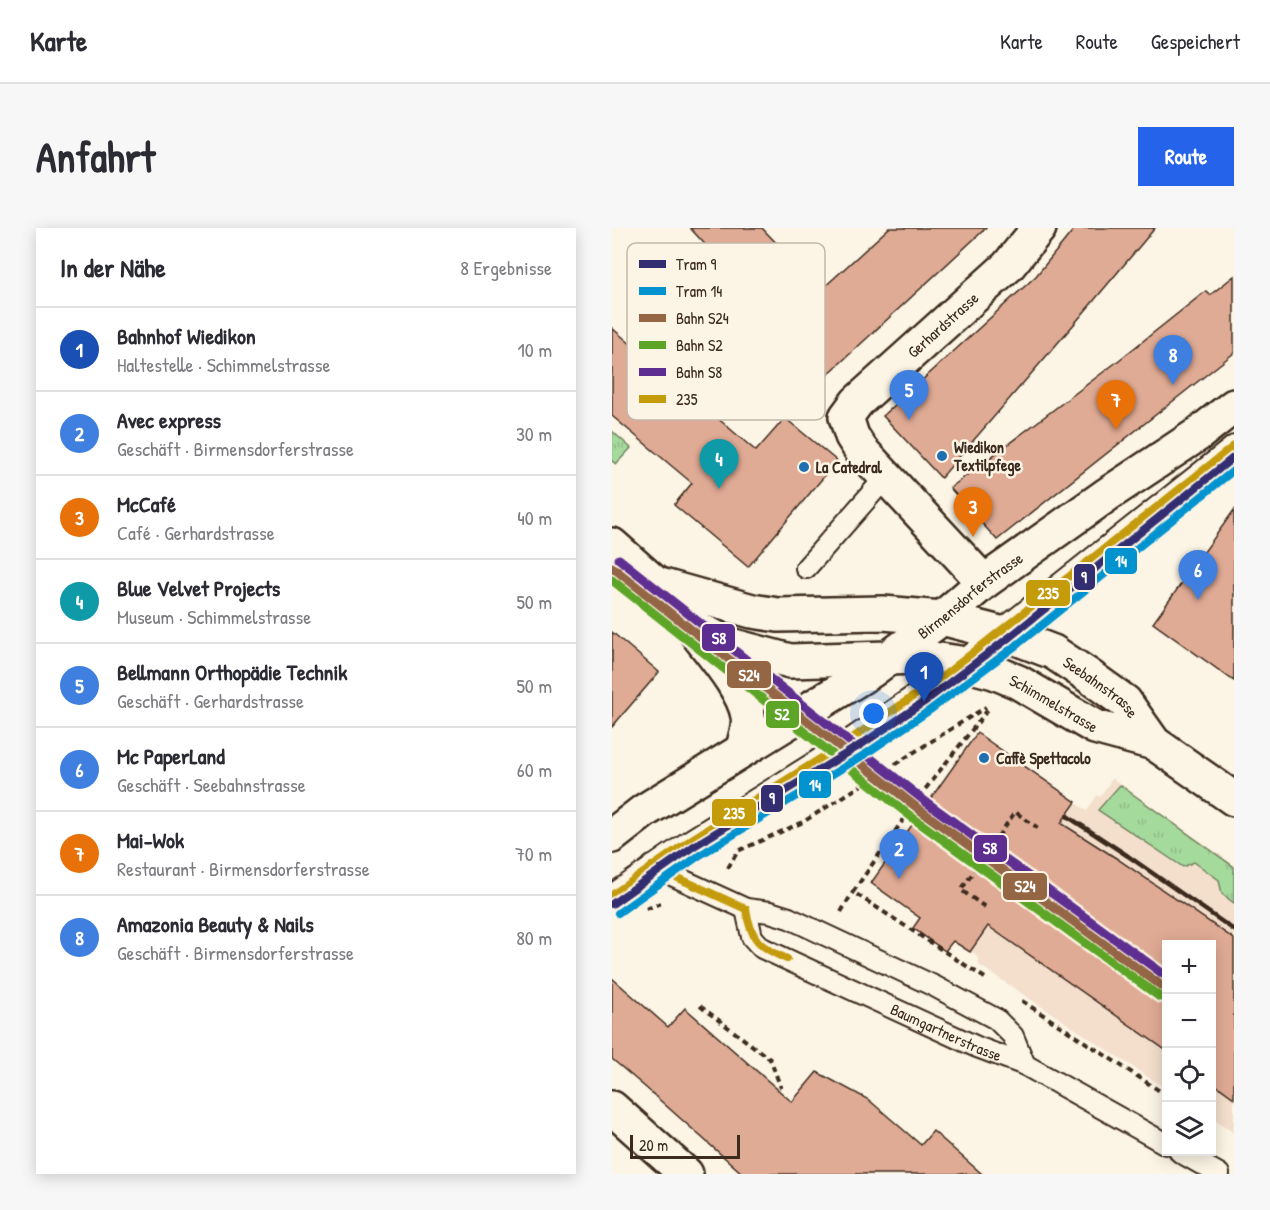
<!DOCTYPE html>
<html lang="de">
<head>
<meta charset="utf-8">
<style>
  :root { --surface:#fff; --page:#f7f7f7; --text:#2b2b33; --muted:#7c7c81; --line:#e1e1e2; --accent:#2563eb }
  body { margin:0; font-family:"Patrick Hand",sans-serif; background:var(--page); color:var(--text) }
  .controls { position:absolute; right:18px; bottom:18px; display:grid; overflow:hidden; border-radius:0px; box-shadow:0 3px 15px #0003 }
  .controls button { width:54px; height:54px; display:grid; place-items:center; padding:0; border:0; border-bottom:2px solid var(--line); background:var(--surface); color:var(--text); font:30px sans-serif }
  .scale { position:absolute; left:18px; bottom:15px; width:110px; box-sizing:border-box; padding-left:6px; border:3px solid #3b2a1e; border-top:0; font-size:16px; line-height:21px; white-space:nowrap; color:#3b2a1e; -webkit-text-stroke:4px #fcf5e5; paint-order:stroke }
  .you { position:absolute; left:262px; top:486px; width:21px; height:21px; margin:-15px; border:4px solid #fff; border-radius:50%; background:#1a73e8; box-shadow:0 0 0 9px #1a73e833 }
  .badge { display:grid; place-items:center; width:39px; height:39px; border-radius:50%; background:var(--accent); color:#fff; font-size:20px; font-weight:700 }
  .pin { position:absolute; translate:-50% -50px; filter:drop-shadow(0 2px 3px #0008) }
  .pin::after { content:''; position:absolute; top:32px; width:21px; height:18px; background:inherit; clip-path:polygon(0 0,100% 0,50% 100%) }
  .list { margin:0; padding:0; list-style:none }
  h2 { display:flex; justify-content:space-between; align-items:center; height:78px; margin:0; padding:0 24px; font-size:26px }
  h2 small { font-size:20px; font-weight:400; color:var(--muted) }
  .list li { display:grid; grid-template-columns:39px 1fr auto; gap:18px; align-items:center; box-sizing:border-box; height:84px; padding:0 24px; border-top:2px solid var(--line) }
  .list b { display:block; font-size:22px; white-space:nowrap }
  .list p { margin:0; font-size:20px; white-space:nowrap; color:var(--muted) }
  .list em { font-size:20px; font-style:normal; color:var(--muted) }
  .icon { flex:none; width:33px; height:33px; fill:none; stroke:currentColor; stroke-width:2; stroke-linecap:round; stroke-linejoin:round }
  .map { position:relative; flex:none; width:622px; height:946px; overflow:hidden; border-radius:0px }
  header { display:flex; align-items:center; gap:36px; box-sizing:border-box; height:84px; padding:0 30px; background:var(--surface); border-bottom:2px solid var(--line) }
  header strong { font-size:28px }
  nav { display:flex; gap:33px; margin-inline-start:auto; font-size:21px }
  .intro { display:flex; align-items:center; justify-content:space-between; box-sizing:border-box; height:144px; padding:0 36px }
  h1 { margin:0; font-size:42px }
  .button { padding:15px 27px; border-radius:0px; background:var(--accent); color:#fff; font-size:21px; font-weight:700 }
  main { display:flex; gap:36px; padding:0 36px }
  aside { flex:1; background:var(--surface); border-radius:0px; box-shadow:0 3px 15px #0003 }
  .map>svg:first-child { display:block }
  .built { fill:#f4dfcd }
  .grass { fill:url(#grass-tufts); stroke:#70825e; stroke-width:1.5 }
  .building { fill:#e0ab95; stroke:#3b2a1e; stroke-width:1.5 }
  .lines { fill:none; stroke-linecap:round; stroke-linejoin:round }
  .lane-casing { stroke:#3b2a1e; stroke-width:24 }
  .street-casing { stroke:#3b2a1e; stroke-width:38 }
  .secondary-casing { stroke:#3b2a1e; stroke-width:38 }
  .primary-casing { stroke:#3b2a1e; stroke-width:38 }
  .path { stroke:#3b2a1e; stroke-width:4; stroke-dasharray:6 4.5; stroke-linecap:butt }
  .lane { stroke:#fcf5e5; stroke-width:20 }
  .street { stroke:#fcf5e5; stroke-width:33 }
  .secondary { stroke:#fcf5e5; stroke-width:33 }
  .primary { stroke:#fcf5e5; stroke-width:33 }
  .rail { stroke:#3b2a1e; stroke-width:4.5 }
  .bus-1-casing { stroke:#fcf5e5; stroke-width:12 }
  .bus-1 { stroke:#c49b09; stroke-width:8 }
  .rail-1-casing { stroke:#fcf5e5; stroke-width:14 }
  .rail-2-casing { stroke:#fcf5e5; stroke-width:14 }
  .rail-3-casing { stroke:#fcf5e5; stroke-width:14 }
  .rail-1 { stroke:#946644; stroke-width:9 }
  .rail-2 { stroke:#5da526; stroke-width:9 }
  .rail-3 { stroke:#5e2d91; stroke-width:9 }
  .tram-1-casing { stroke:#fcf5e5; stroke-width:12 }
  .tram-2-casing { stroke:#fcf5e5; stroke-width:12 }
  .tram-1 { stroke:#322e71; stroke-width:8 }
  .tram-2 { stroke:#0093d0; stroke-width:8 }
  .poi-dot { fill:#1f6fb2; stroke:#fcf5e5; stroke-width:2 }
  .labels { text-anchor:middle; stroke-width:5; stroke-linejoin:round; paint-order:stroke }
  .street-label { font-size:16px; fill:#3b2a1e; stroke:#fcf5e5 }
  .poi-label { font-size:16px; font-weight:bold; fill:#3b2a1e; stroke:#fcf5e5; text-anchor:start }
  .key { fill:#fcf5e5; stroke:#c2b8a9; stroke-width:1.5 }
  .key-label { font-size:16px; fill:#3b2a1e }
  .line-badge { stroke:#fcf5e5; stroke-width:2 }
  .badge-label { font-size:16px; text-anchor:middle; font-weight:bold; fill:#fff }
</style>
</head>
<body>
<header>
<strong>Karte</strong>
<nav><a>Karte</a><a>Route</a><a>Gespeichert</a></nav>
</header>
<div class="intro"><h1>Anfahrt</h1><a class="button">Route</a></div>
<main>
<aside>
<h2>In der Nähe<small>8 Ergebnisse</small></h2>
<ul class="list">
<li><span class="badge" style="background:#1a4fb4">1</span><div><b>Bahnhof Wiedikon</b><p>Haltestelle · Schimmelstrasse</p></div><em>10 m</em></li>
<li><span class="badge" style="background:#3f7fe0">2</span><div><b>Avec express</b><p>Geschäft · Birmensdorferstrasse</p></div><em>30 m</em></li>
<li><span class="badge" style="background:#e8710a">3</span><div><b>McCafé</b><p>Café · Gerhardstrasse</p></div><em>40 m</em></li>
<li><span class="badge" style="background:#0f9aa8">4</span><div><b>Blue Velvet Projects</b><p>Museum · Schimmelstrasse</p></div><em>50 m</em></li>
<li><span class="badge" style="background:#3f7fe0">5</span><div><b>Bellmann Orthopädie Technik</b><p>Geschäft · Gerhardstrasse</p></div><em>50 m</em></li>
<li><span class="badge" style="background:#3f7fe0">6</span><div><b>Mc PaperLand</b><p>Geschäft · Seebahnstrasse</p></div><em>60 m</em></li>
<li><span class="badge" style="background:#e8710a">7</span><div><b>Mai-Wok</b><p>Restaurant · Birmensdorferstrasse</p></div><em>70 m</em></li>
<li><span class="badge" style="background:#3f7fe0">8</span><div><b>Amazonia Beauty &amp; Nails</b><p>Geschäft · Birmensdorferstrasse</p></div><em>80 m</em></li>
</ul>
</aside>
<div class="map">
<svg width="622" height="946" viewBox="0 0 622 946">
  <defs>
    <pattern id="grass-tufts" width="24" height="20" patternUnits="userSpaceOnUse" patternTransform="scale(1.5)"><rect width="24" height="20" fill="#a5da9d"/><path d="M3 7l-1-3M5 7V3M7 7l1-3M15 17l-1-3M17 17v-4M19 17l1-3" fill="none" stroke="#8fbb87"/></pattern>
  </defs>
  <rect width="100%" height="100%" fill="#fcf5e5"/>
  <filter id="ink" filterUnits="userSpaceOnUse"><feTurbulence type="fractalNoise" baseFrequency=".0167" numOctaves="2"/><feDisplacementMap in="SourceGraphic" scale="12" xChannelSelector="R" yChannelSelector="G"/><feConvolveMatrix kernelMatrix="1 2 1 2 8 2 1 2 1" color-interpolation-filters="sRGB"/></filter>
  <g filter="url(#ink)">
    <!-- built -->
    <path class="built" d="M365,505L475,583L485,567L488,569L500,550L622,637V905L600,890V716H554V861L367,737L366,730L362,725H358L260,656Z"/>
    <!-- grass -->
    <g class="grass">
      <path d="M0,203L19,220L4,236L0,233Z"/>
      <path d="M508,557L622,639V675L610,666L607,652L582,634L571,639L486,582Z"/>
    </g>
    <!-- building -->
    <g class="building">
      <path d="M78,0H150L209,62L277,0H374L212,150L145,77L147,75Z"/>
      <path d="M463,0H543L463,95L329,250L271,188L424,48Z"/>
      <path d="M622,48V125L385,312L338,260L502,136L594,63L598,67Z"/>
      <path d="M0,100L144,223L173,190L225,233L136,339L62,277L80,255L0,188Z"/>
      <path d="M622,282V453L541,395Z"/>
      <path d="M0,404L47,444L0,499Z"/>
      <path d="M365,505L464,574L449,595L504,630L622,711V870L600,854V717H555V823L376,698L358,724L341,713L333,723L301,700L308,690L259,655Z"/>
      <path d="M0,750L56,799L73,780L180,874L205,844L257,872L309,917L321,903L370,946H131L33,859L0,831Z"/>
    </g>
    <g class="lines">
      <defs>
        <g id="lane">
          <path d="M194,340L274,249"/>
          <path d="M40,638L134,681L158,684L177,690L322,758L384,791L401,808L413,837"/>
          <path d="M0,667L80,611L227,519L334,446L622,218"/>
          <path id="s1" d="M134,681L140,709L150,720L365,819L413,837L554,916"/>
          <path d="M568,924L607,946"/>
        </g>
        <g id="street">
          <path id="s2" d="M372,354L249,222L240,208L234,189L245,174L396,38L427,0"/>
          <path d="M0,880L74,946"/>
        </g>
        <g id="secondary">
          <path id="s3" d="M0,608L32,583L259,443L330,390L372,354L496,266L585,207L622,178"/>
        </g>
        <g id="primary">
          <path id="s4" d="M0,317L44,356L78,397L118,417L178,433L308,429L348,435L382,444L406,454L483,499L542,515"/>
          <path id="s5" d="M44,356L140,383L166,387L271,385L330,390L399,408L441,424L474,446L513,474L542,515L622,571"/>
          <path d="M83,403C100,426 131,460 136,488C138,498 133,510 131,521"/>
        </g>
      </defs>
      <!-- lane casing -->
      <use href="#lane" class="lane-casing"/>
      <!-- street casing -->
      <use href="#street" class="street-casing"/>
      <!-- secondary casing -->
      <use href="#secondary" class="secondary-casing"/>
      <!-- primary casing -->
      <use href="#primary" class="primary-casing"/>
      <!-- path -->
      <g class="path">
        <path d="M257,533L377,622"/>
        <path d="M116,640L126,623L191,594L374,479"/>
        <path d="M373,679L349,662L403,584L426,600"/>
        <path d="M34,681L49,675"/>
        <path d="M229,684L241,664"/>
        <path d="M373,750L241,664L307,569L378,479"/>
        <path d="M410,773L554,867"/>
        <path d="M88,778L158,831L169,860"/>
      </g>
      <!-- lane -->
      <use href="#lane" class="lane"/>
      <!-- street -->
      <use href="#street" class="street"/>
      <!-- secondary -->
      <use href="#secondary" class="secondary"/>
      <!-- primary -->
      <use href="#primary" class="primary"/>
      <!-- rail -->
      <path class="rail" d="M455,588L516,628L622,702"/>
      <defs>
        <g id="bus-1">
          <path d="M40,638L134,681"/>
          <path d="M0,667L80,611L227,519L334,446L622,218"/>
          <path d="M134,681C139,712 147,719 175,731"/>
        </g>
      </defs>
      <!-- bus-1 casing -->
      <use href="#bus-1" class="bus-1-casing"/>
      <!-- bus-1 -->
      <use href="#bus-1" class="bus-1"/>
      <defs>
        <path id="rail-1" d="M0,339L308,582L554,761"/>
        <path id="rail-2" d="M0,352L301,590L548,769"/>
        <path id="rail-3" d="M7,331L314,574L554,748"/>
      </defs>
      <!-- rail-1 casing -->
      <use href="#rail-1" class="rail-1-casing"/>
      <!-- rail-2 casing -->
      <use href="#rail-2" class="rail-2-casing"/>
      <!-- rail-3 casing -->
      <use href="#rail-3" class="rail-3-casing"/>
      <!-- rail-1 -->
      <use href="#rail-1" class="rail-1"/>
      <!-- rail-2 -->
      <use href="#rail-2" class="rail-2"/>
      <!-- rail-3 -->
      <use href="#rail-3" class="rail-3"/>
      <defs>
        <path id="tram-1" d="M0,676L82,618L250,516L312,474L399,408L622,229"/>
        <path id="tram-2" d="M6,685L88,627L255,525L318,482L406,416L622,242"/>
      </defs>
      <!-- tram-1 casing -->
      <use href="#tram-1" class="tram-1-casing"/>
      <!-- tram-2 casing -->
      <use href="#tram-2" class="tram-2-casing"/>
      <!-- tram-1 -->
      <use href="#tram-1" class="tram-1"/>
      <!-- tram-2 -->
      <use href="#tram-2" class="tram-2"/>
    </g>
  </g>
  <!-- markers -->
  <g class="poi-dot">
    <circle cx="330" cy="228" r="6"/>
    <circle cx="192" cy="239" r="6"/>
    <circle cx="372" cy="530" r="6"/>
  </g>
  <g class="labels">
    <!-- street labels -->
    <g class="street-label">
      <text dy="6" stroke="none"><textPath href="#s2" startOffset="351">Gerhardstrasse</textPath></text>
      <text dy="6" stroke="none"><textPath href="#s3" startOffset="432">Birmensdorferstrasse</textPath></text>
      <text dy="6" stroke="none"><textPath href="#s5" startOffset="466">Seebahnstrasse</textPath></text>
      <text dy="6" stroke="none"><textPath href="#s4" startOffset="492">Schimmelstrasse</textPath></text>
      <text dy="6" stroke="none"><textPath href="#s1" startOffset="246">Baumgartnerstrasse</textPath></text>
    </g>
    <!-- poi labels -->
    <g class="poi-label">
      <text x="342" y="225">Wiedikon<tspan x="342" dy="18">Textilpfege</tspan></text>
      <text x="204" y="245">La Catedral</text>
      <text x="384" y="536">Caffè Spettacolo</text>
    </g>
  </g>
  <!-- legend -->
  <rect x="15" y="15" width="198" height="177" rx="9" class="key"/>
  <rect x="27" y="32" width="27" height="8" fill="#322e71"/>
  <rect x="27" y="59" width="27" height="8" fill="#0093d0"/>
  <rect x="27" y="86" width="27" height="8" fill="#946644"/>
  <rect x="27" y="113" width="27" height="8" fill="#5da526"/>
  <rect x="27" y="140" width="27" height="8" fill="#5e2d91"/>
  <rect x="27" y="167" width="27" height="8" fill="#c49b09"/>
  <g class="key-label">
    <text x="64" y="42">Tram 9</text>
    <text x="64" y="69">Tram 14</text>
    <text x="64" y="96">Bahn S24</text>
    <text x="64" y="123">Bahn S2</text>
    <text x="64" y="150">Bahn S8</text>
    <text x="64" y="177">235</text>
  </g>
  <g class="line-badge">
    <rect x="492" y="319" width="34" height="28" rx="6" fill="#0093d0"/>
    <rect x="461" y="335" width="23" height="28" rx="6" fill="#322e71"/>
    <rect x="413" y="351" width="46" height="28" rx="6" fill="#c49b09"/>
    <rect x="89" y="395" width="35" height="29" rx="6" fill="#5e2d91"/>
    <rect x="114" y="432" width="46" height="29" rx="6" fill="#946644"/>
    <rect x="153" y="472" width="35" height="29" rx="6" fill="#5da526"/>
    <rect x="186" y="542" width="34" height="29" rx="6" fill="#0093d0"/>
    <rect x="148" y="556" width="24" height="29" rx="6" fill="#322e71"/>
    <rect x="99" y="570" width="46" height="29" rx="6" fill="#c49b09"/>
    <rect x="361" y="606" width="35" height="29" rx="6" fill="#5e2d91"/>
    <rect x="390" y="644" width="46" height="29" rx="6" fill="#946644"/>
  </g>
  <g class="badge-label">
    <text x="509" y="339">14</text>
    <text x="472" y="355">9</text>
    <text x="436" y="371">235</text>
    <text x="107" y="416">S8</text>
    <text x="137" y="453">S24</text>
    <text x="170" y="492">S2</text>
    <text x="203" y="563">14</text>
    <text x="160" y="576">9</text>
    <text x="122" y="591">235</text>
    <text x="378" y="626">S8</text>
    <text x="413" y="664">S24</text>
  </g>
</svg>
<div class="controls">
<button>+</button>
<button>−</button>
<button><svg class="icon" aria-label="locate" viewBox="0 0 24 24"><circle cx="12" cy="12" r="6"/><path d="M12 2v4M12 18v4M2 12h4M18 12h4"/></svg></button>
<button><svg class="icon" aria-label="layers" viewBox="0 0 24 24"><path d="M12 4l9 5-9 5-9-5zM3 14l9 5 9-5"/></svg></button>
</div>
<div class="scale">20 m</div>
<div class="you"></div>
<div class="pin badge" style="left:312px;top:474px;background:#1a4fb4">1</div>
<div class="pin badge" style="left:287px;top:651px;background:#3f7fe0">2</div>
<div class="pin badge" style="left:361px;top:309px;background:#e8710a">3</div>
<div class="pin badge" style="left:107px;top:261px;background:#0f9aa8">4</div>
<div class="pin badge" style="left:297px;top:192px;background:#3f7fe0">5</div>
<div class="pin badge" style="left:586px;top:372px;background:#3f7fe0">6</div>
<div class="pin badge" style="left:504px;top:202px;background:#e8710a">7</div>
<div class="pin badge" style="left:561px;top:157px;background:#3f7fe0">8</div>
</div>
</main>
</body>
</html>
